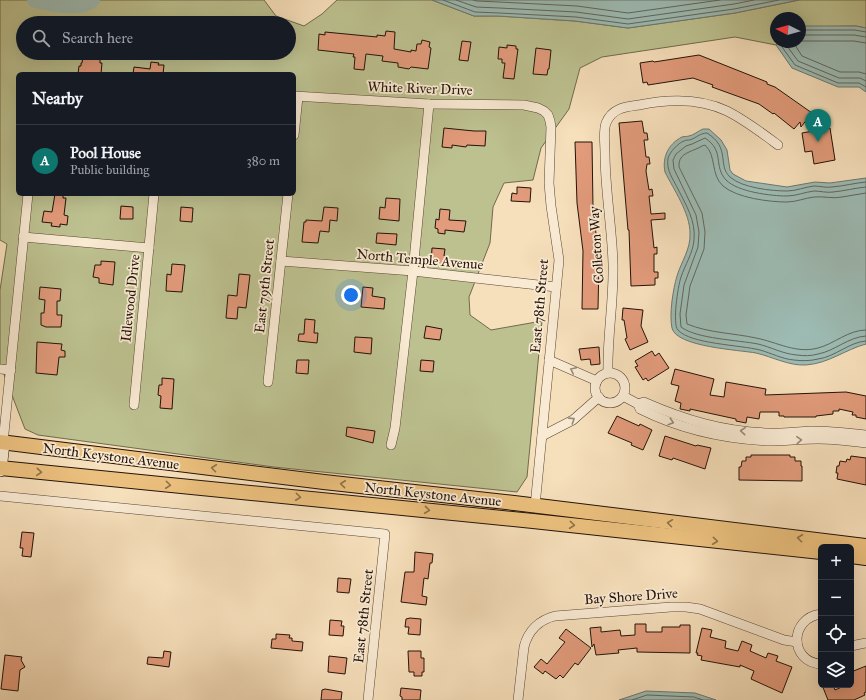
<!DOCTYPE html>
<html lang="en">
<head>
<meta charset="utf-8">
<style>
  :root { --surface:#171b24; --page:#242831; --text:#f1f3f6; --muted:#9ea1a6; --line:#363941; --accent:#0f766e }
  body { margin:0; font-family:"IM FELL Great Primer",serif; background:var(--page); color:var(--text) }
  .controls { position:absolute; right:12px; bottom:12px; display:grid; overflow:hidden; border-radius:6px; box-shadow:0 4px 16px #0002 }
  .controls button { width:36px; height:36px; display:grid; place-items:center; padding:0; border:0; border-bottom:1px solid var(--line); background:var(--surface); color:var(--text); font:20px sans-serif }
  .compass { position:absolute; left:770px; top:12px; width:36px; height:36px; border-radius:50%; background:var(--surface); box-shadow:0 4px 16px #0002; rotate:276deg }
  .you { position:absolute; left:351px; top:295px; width:14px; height:14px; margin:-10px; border:3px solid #fff; border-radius:50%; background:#1a73e8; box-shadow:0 0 0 6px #1a73e833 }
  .badge { display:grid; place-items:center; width:26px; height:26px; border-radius:50%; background:var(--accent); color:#fff; font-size:13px; font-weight:700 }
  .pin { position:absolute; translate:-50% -33px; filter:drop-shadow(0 1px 2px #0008) }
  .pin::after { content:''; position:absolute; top:21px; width:14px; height:12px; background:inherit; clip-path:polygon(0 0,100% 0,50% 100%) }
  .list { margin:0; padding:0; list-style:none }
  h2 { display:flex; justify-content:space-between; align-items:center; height:52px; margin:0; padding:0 16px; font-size:17px }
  h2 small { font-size:13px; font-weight:400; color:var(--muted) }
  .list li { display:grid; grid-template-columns:26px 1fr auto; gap:12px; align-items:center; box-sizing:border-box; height:72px; padding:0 16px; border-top:1px solid var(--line) }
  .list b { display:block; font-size:15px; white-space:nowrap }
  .list p { margin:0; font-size:13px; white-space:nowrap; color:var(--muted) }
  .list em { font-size:13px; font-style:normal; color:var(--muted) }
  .icon { flex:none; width:22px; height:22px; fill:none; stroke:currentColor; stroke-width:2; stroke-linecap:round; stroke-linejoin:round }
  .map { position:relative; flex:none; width:866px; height:700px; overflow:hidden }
  .search { position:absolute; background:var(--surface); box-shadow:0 4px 16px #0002; left:16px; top:16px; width:280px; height:44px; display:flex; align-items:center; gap:10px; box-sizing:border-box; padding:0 14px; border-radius:22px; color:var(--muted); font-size:15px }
  .panel { position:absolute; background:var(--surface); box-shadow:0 4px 16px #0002; left:16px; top:72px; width:280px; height:124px; border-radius:6px }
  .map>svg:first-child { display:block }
  .green { fill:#bdc190; stroke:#706a4c; fill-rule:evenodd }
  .water { fill:#9dbcb5; stroke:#6c7870 }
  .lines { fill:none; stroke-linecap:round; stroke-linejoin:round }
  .shore { stroke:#60675e; stroke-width:1 }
  .river { stroke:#9dbcb5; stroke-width:16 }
  .building { fill:#e29b7b; stroke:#231208 }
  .street-casing { stroke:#584535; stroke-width:10 }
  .secondary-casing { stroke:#231208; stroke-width:14 }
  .primary-casing { stroke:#231208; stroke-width:16 }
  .street { stroke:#f9ead3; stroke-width:9 }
  .secondary { stroke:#f9ead3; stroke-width:13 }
  .primary { stroke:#ebc07e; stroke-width:14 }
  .oneway { stroke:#998978 }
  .oneway2 { stroke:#917249 }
  .labels { text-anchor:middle; stroke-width:3.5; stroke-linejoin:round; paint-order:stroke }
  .street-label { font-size:14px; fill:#231208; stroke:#f9ead3 }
</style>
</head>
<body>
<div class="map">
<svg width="866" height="700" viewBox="0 0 866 700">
  <rect width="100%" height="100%" fill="#f6dfbb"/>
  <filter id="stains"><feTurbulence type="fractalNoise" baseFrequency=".005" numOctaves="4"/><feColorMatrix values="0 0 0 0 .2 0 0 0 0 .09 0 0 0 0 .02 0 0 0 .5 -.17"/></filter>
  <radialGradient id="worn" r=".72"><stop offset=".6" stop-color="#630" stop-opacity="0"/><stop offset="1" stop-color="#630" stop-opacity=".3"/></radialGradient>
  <!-- green -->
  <path class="green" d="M0,0H264L276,16L304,26L322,14L337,0H432L474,16H498L575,21L628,28L735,13L799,0H866V28L856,26L800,27V18H776V42H780L776,45L735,37L602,57L580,68L569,109L541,148L533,180L504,183L493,207L490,243L469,297L470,315L491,330L542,321L527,477L517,492L274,467L38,435L25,429L0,364V290L7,244L0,240ZM23,23H289V53H23ZM18,74H294V194H18Z"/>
  <!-- water -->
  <g class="water">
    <path d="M432,0H799L735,13L628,28L575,21L498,16H474Z"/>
    <path d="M800,26H856L866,28V92L859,87H838L792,68L776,45L780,42H800Z"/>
    <path d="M703,129H709L721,140L727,150L730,170L733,174L746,181L787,187L815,182L830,183L866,178V344C844,350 830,363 806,365C789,366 773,357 756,353C740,350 676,347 672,328C669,315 673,289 677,276C681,262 691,249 690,233C690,213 674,190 665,172C662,158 668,144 682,137C685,136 685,137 689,136C694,135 698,131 703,129Z"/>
    <path d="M646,691L695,693L716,700H619Z"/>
  </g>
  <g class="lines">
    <!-- shore -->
    <g class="shore">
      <path d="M443,0L475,12L499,13L576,17L628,24L734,9L779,0"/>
      <path d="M456,0L476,7L499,8L576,12L628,19L734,4L754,0"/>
      <path d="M473,0L477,1L499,2L577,6L628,13L720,0"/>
      <path d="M800,30H855L866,32"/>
      <path d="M800,35H854L866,37"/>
      <path d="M800,41H854L866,43"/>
      <path d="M782,42V47L795,65L838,83H859L866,87"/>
      <path d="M787,42V46L798,61L839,78H860L866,81"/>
      <path d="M793,42L802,56L840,72H859L866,74"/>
      <path d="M866,182C855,183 844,186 832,187C826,188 820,186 814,186C805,187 796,191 787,191C772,191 742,188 730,177C717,165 731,148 707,133C700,133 696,138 690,140C688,140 686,140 684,141C678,143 670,152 668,158C666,170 673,179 678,189C686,205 696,221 694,240C693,253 685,265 681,277C678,286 672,324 678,330C690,344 741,345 760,350C771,353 782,359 794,360C802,361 810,361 818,359C835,357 849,342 866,341"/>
      <path d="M866,187C855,188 844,191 833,192C827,193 820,191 814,191C805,192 796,196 787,196C771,196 738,192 726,180C713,166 725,151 705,138L692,144L686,146L676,154L673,160L674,169L696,215L699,232L698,247L684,285L680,314L681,327C697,339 738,340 758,344C771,347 783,354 797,355C804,356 811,356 818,354C835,351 848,337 866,336"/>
      <path d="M866,193C858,194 850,196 842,197C833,199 824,196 814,197C805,198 796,202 787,202C769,202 737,198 723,186C710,174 717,156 705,145C701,146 699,148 696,149C687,153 678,155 679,167L702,213L705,232L704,249L690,286L686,315L687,324C709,333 733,333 756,338C777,342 796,354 818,348C834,344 848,330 866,330"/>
      <path d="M632,700L647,695L694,697L703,700"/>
    </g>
    <!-- river -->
    <path class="river" d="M35,0C50,3 79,11 92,0"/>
  </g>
  <!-- building -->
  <g class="building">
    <path d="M386,31L395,32L394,49L411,52V50L416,51L417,44H421L422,40L430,42L429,47L431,48L428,69L411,67L409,69L398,67V63L382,61L383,56L366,54L364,70L354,69L355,57H353L354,54L318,50L319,34L325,35V32L377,37V35L385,36Z"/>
    <path d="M462,41L471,42L468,61L459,60Z"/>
    <path d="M507,45L516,46V49H518L514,79L503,78L505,63H502V59H498L499,47L507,48Z"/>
    <path d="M536,48L551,50L549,69H548L547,75L533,74Z"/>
    <path d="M699,55L767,82V84L775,87L812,113L801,127L800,122L794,129L774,113L773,114L759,104L712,87L713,85L693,78L648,85L647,82L643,83L640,63L653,61L654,62Z"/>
    <path d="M83,57L100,58V63H102L101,74H78L79,66H81V63H82Z"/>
    <path d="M151,62L159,63L158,65H164L163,74H133L134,67L150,69Z"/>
    <path d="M642,121L644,133H647L648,140H644L646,157H649L650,164H647L646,171L649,190L652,189L653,196H649L651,214L665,213V219L651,220L654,248L657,247V254H654V272H658V278H655V285L631,286L629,230H628L619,123Z"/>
    <path d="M444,128L474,131H486L485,146L467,145L466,147L452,145V148L442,147Z"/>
    <path d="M830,128L835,160L814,164L812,151L805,152L802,133Z"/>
    <path d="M575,142H592L593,208L599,259L598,309H582L583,251L577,203Z"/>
    <path d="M517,187L531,188L530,202L511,201L512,193L517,194Z"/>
    <path d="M55,194H63V198H66L64,215L68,216L67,225L60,224V227L51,226L52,223L42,222L44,211L52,212Z"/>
    <path d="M386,198L400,199L399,221L379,219L380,207L385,208Z"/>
    <path d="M121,206L133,207V219H120Z"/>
    <path d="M181,207L193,208L192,222L180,221Z"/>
    <path d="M324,207L338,208L337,221L330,220L329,232L320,231L318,243L302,242L304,222H306V220L322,221Z"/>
    <path d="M440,209L450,210L449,220L466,221L464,232L445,230V234L438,233V229L435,228L436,219L439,220Z"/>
    <path d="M377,233L397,234L396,245L376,243Z"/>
    <path d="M432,248L445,249L444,256L448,257L447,265L431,264Z"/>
    <path d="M101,261L115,262L113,285L99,283V278L93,277L95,265H101Z"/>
    <path d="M172,264L185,265L182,292L166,291L167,274L171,275Z"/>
    <path d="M239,274L250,275L246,308L238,307L237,319L226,318L228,295L237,296Z"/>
    <path d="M40,287L61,289L60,301H57V315H62L61,327H46L41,325V313H44L45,300L39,299Z"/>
    <path d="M363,287L373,288L372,296L385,298L384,309L361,307Z"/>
    <path d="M623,308L643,310L641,326L648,342L630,350L625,339L627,338L624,320H622Z"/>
    <path d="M305,319L315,320L314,333H318L317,343L298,341L299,334H304Z"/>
    <path d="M426,326L442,329L440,340L424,338Z"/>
    <path d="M355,337L372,338L371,354L354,352Z"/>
    <path d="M37,342L62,344L61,350L65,351V357H59L57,375L36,373Z"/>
    <path d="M599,347L600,364L591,365L590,359L581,360L579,349Z"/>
    <path d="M652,351L655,356L659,353L669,368L648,381L646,378L643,380L635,367L638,366L635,361Z"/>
    <path d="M297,360H309L308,374L296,373Z"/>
    <path d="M421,360L434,361L433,372L420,371Z"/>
    <path d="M675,369L714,379L710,395L724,397L726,382L766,389L765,395L846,392L866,396V419L856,417V415H852L853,412L839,409V411H833V414L816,416V417H784V416H779V412H760L759,419L747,417L746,423L736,421V419L690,409V411L680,409L681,403L675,401L679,386L671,384Z"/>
    <path d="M162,378L174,379L172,409L160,408L161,396L158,395L159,385H162Z"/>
    <path d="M617,416L639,426L640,424L652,430L643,450L631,445L632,443L608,433Z"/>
    <path d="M347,427L375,431L373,443L346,436Z"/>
    <path d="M665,436L696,446L697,445L711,448L705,469L673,458L672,460L659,456Z"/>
    <path d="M751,455H790V457H795V461H801V466H802V481L739,480V467H741L742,461H746V457H751Z"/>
    <path d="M851,456L866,458V485L837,479L838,473H836L837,466H839L840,461L846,462L847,459L850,460Z"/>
    <path d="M22,532L34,533L31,557L22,556L23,548H20Z"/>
    <path d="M415,552L433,554L432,563H430L428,579L424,578L422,596L427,597L426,605L401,602L405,572H414Z"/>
    <path d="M338,578L351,579L349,593L337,592Z"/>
    <path d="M410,618L421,619L420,635L408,634L409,627H405L406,619Z"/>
    <path d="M330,620L342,621L341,626H344L343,636L329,635Z"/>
    <path d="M635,624H646V632H662V627H680V625H690V653L637,652V648L618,650L619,653L596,655L594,644L592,647L590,628L601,627V632L620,630L621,636L635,635Z"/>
    <path d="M702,628L712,630L710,637L726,641L725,648L738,651L742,641L752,645L750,651L766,658L768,653L778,656L776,661L792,667L782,693L751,679L754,671L740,665V667L701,660L702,656L697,655L698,653H696Z"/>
    <path d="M566,629L591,648L578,665L575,663L563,678L560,675L556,679L545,671L543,674L534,667L541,659L547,664L565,642L559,638Z"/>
    <path d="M276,634L290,635L289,638H292V641L303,642L302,651L271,648L272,639H276Z"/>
    <path d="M164,651L171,652L169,667L147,664L148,657L163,658Z"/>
    <path d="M408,651H421V658H424V672H422V676H414V672H409Z"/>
    <path d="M5,655L22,657L21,660L25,667L20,670L18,691L1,689Z"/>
    <path d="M329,656L347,658L345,674L328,672Z"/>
    <path d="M866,666V692L864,693L865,695L854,700H828L822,685H833L835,690L846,685H851V672Z"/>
    <path d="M401,688L421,690L420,700H402V697L400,696Z"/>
    <path d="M325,689L342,692L341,700H321L322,690Z"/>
  </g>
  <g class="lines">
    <defs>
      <g id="street">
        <path d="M294,96L429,104L524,105L538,108L544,111L548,115L550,121L551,127L549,183L551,206L559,260L535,506"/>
        <path d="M294,135L298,97"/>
        <path d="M23,237L149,248"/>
        <path d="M281,261L413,271L556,287"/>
        <path d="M549,360L597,381"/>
        <path d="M0,369L11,370"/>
        <circle cx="610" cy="388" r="15"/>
        <path d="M608,373C607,337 614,301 613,264C612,227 605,190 605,153C605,143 603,132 606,123C612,108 625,107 639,105C668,99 700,98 727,111C745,120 762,133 778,145"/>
        <path d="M268,382L288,194"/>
        <path d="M623,396L638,404L640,409C680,429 724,439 769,441C785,441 801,439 818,439C834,439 850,441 866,443"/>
        <path d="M638,404L644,402C685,420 722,431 768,433C782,434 797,432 811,431C829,431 848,433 866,435"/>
        <path d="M134,405L154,194"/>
        <path d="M542,436L573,420L599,397"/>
        <path d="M3,443L28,194"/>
        <path d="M391,445L395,428L413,271L429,104"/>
        <path d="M0,496L385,534L368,700"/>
        <path d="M821,614C789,618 789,662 821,664"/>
        <path d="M851,646L866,643"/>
        <path d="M518,700L524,647C528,631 539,620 555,616L671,607H686L700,609L784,640L797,642"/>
      </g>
      <path id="secondary" d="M0,470L3,443"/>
      <g id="primary">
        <path d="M0,442L324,482L514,503L866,546"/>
        <path d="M0,468L533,521L821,552"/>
        <path d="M851,556L866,558"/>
      </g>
    </defs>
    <!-- street casing -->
    <use href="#street" class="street-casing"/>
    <!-- secondary casing -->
    <use href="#secondary" class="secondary-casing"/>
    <!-- primary casing -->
    <use href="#primary" class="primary-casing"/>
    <!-- street -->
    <use href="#street" class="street"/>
    <!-- secondary -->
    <use href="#secondary" class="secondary"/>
    <!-- primary -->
    <use href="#primary" class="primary"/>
  </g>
  <!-- one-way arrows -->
  <defs><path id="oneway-chevron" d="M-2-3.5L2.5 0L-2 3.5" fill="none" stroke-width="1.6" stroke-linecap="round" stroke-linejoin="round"/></defs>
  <g class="oneway">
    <use href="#oneway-chevron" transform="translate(573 370) rotate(-155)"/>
    <use href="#oneway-chevron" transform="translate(572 420) rotate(-33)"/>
    <use href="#oneway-chevron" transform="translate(671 422) rotate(18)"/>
    <use href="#oneway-chevron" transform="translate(743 431) rotate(-175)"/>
    <use href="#oneway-chevron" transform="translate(799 440) rotate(-3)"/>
  </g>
  <g class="oneway2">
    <use href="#oneway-chevron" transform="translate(214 468) rotate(-173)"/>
    <use href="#oneway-chevron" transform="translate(39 472) rotate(5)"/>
    <use href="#oneway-chevron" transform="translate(343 484) rotate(-174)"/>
    <use href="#oneway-chevron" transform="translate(168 485) rotate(6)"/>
    <use href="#oneway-chevron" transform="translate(298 497) rotate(6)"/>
    <use href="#oneway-chevron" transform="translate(427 510) rotate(6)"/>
    <use href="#oneway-chevron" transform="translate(670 523) rotate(-173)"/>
    <use href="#oneway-chevron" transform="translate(572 525) rotate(6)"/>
    <use href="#oneway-chevron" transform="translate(800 538) rotate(-173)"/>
    <use href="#oneway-chevron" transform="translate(715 541) rotate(6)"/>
  </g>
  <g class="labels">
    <!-- street labels -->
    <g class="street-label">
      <text transform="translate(420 88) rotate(2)" y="5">White River Drive</text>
      <text transform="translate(596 245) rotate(-94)" y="5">Colleton Way</text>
      <text transform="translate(420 259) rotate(5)" y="5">North Temple Avenue</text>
      <text transform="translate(264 286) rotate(-84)" y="5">East 79th Street</text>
      <text transform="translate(130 298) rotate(-84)" y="5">Idlewood Drive</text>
      <text transform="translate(539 306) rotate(-85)" y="5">East 78th Street</text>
      <text transform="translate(111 456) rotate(7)" y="5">North Keystone Avenue</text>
      <text transform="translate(433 494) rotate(6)" y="5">North Keystone Avenue</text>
      <text transform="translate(631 596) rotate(-4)" y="5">Bay Shore Drive</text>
      <text transform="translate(363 616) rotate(-84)" y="5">East 78th Street</text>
    </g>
  </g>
  <rect width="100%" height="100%" filter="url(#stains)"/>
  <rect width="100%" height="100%" fill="url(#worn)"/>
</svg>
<div class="controls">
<button>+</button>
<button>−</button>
<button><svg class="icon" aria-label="locate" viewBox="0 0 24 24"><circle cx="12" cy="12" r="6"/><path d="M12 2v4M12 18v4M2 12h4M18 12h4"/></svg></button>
<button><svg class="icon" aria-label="layers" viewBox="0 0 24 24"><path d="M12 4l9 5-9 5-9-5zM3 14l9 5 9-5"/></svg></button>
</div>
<svg class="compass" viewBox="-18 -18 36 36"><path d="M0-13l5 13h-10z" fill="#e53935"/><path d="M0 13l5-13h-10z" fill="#9ea1a6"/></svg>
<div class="you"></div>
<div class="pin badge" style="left:818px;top:142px">A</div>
<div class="search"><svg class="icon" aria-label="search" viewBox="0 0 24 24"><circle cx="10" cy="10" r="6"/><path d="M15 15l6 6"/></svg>Search here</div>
<section class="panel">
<h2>Nearby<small></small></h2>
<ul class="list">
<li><span class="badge">A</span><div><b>Pool House</b><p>Public building</p></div><em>380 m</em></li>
</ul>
</section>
</div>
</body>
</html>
